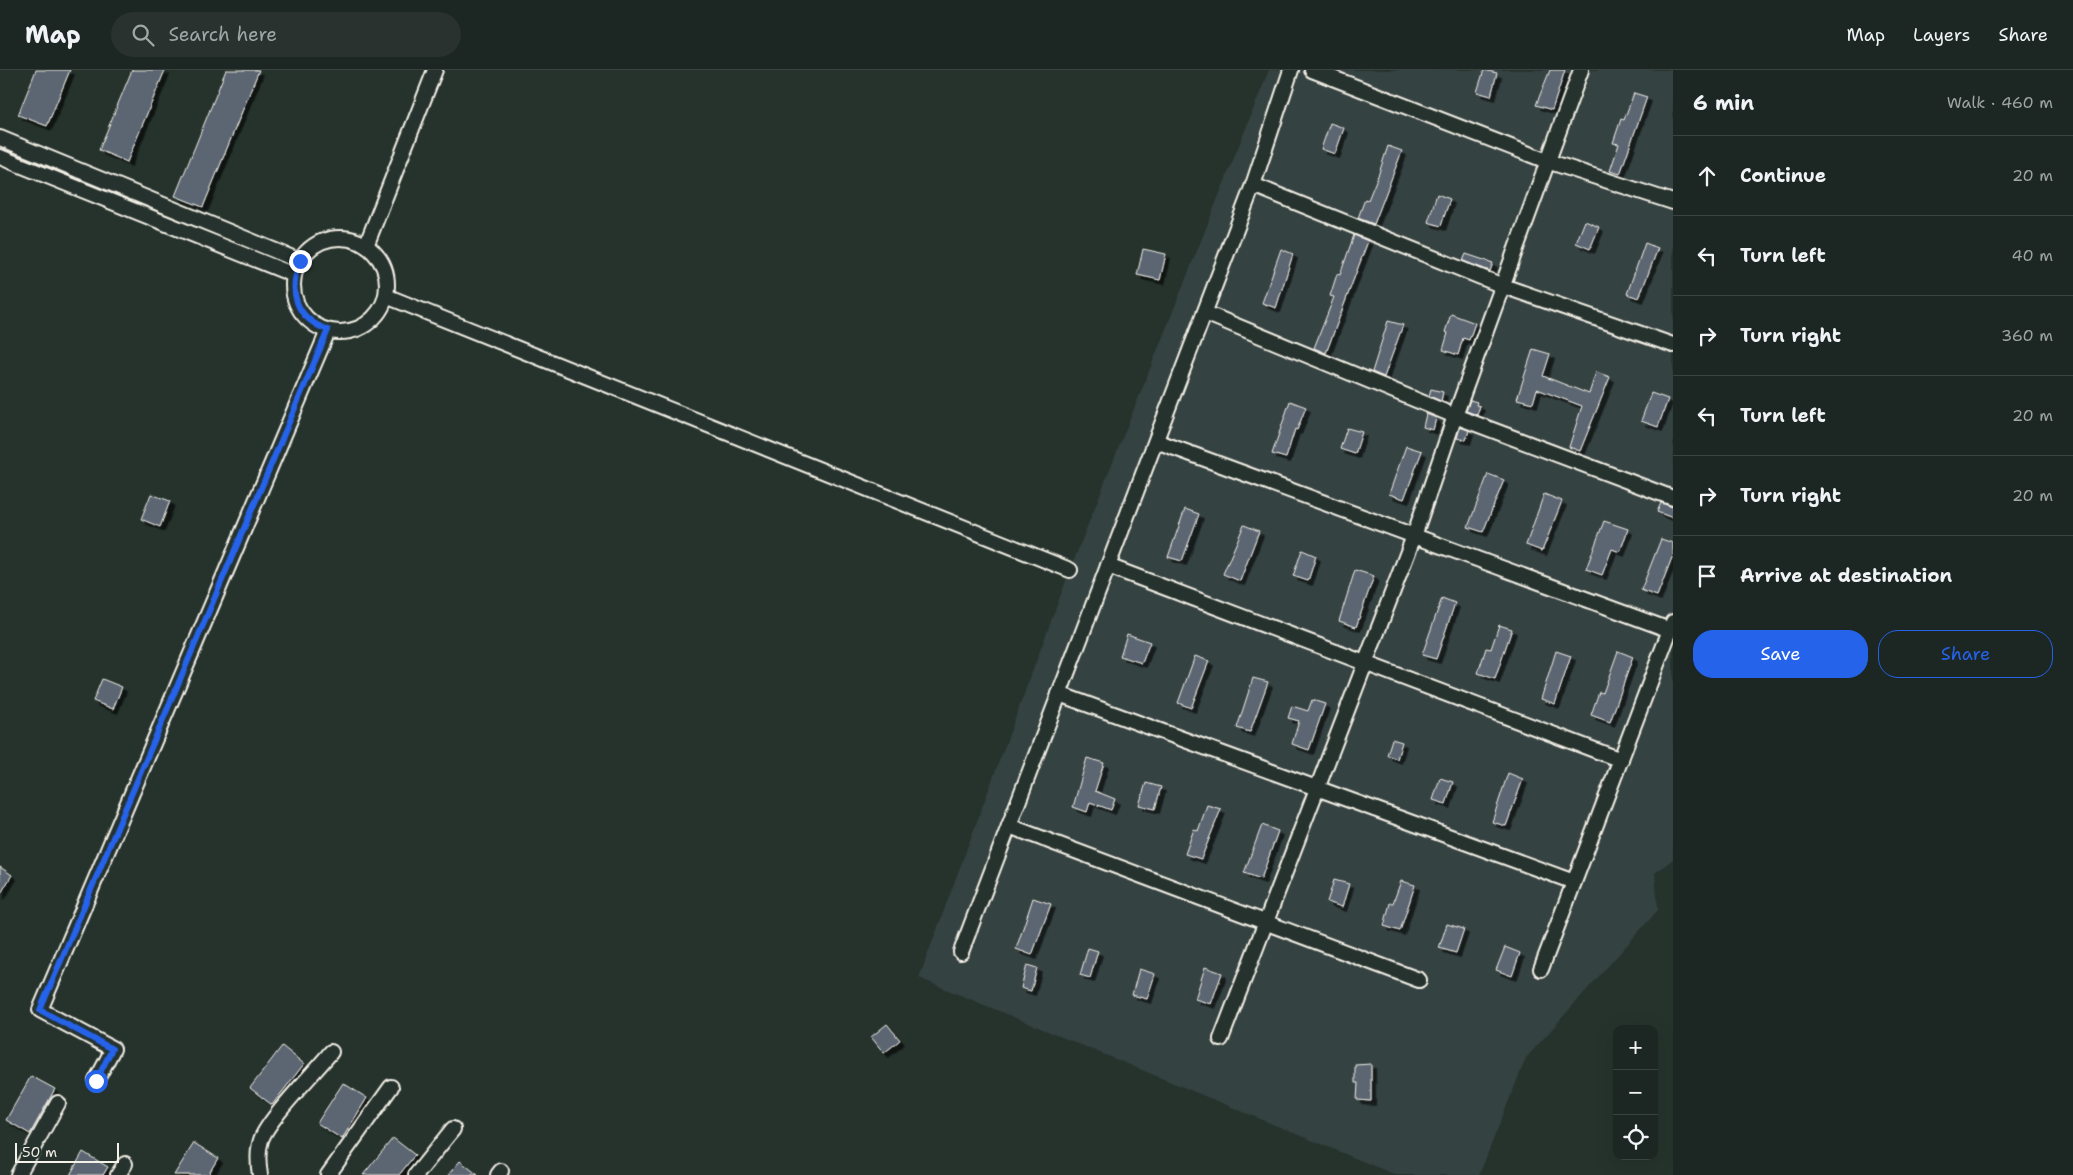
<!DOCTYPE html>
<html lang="en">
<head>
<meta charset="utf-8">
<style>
  :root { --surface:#1c2622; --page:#29322f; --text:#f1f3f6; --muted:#a0a5a5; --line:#3a4340; --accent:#2563eb }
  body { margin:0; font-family:"Shantell Sans",sans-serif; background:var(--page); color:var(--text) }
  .controls { position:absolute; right:15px; bottom:15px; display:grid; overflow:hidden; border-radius:10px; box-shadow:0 5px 20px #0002 }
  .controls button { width:45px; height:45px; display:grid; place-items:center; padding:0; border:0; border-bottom:1px solid var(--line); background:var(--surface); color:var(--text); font:25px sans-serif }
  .scale { position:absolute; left:15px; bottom:12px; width:104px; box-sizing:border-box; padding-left:5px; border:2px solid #f4f1e8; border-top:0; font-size:14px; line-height:18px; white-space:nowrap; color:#f4f1e8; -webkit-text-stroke:4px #26332d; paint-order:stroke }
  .stop { position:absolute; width:15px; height:15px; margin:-11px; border:4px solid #2563eb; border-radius:50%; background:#fff }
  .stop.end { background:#2563eb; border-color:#fff; box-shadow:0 1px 5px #0008 }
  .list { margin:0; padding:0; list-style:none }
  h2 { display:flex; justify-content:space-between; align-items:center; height:65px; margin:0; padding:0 20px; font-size:21px }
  h2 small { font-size:16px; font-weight:400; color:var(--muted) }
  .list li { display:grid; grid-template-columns:32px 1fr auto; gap:15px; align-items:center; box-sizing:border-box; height:80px; padding:0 20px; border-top:1px solid var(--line) }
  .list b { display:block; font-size:19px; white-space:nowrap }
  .list em { font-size:16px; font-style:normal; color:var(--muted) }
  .actions { display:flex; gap:10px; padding:15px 20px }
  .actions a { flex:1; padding:11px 0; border:1px solid var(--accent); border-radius:20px; text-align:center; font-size:18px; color:var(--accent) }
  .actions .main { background:var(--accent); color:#fff }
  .icon { flex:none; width:28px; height:28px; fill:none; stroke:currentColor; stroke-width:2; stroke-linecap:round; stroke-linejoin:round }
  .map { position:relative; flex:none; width:1673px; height:1105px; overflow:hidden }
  header { display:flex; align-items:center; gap:30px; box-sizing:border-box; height:70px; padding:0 25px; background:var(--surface); border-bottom:1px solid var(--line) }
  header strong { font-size:24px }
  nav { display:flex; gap:28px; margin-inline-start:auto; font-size:18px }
  .search { width:350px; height:45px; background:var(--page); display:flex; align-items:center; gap:12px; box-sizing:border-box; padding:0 18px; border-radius:28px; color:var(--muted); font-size:19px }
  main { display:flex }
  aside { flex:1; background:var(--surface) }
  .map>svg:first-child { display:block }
  .built { fill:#364242 }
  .building { fill:#5c6673; stroke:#f4f1e8; filter:url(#shadow) }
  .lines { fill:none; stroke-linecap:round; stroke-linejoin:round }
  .minor-casing { stroke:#f4f1e8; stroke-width:18 }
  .minor { stroke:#26332d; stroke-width:14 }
  .route { stroke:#2563eb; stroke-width:6 }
</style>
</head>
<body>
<header>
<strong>Map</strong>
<div class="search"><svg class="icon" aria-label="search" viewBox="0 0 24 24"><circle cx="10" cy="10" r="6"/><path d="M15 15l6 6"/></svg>Search here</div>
<nav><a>Map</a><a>Layers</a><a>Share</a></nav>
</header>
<main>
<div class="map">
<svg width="1673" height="1105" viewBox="0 0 1673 1105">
  <defs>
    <filter id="shadow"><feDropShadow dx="4.5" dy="4.5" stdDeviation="0" flood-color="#0009"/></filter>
  </defs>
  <rect width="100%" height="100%" fill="#26332d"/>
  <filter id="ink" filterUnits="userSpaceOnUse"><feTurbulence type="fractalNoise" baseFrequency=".02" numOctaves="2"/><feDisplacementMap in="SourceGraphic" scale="10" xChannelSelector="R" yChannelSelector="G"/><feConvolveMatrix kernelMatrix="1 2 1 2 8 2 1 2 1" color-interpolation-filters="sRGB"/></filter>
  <g filter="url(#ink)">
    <!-- built -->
    <path class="built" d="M1269,0H1673V789L1655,803L1658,840L1526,988L1479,1105H1396L919,908L1070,500Z"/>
    <!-- building -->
    <g class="building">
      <path d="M36,0H70L47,56L18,45Z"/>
      <path d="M132,0H165L127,92L99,80Z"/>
      <path d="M226,0H259L203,137L175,126Z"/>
      <path d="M1484,0L1497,3L1491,26L1477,22Z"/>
      <path d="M1550,0H1565L1552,40L1536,35Z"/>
      <path d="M1634,23L1647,27L1620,104L1610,101L1619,74L1613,73L1621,49L1624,50Z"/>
      <path d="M1330,53L1344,58L1335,84L1321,79Z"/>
      <path d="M1388,76L1402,81L1374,154L1358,148L1365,129L1368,130L1379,103Z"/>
      <path d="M1437,124L1450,129L1441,156L1428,152Z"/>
      <path d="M1585,151L1599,157L1590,179L1576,173Z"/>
      <path d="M1354,165L1368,171L1326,283L1314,278L1334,227L1330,226L1337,204L1340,205Z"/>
      <path d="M1645,173L1658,178L1639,228L1627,224Z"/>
      <path d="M1143,179L1166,184L1160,210L1137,205Z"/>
      <path d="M1281,179L1293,184L1276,238L1262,233Z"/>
      <path d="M1466,184L1493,193L1490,201L1463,191Z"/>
      <path d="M1451,244L1475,253L1469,270L1463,268L1458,285L1443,280L1448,263L1445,262Z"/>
      <path d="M1388,251L1403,255L1384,307L1372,302Z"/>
      <path d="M1533,279L1550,284L1543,306L1589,324L1596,302L1610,307L1580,381L1569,377L1582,336L1537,319L1533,333L1517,329Z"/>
      <path d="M1431,319L1443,322L1441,331L1429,326Z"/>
      <path d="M1651,323L1668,329L1658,357L1641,351Z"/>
      <path d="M1470,330L1477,332L1476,335L1480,336L1477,345L1466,341Z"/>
      <path d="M1290,331L1306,337L1297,360L1295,359L1286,388L1272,384Z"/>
      <path d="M1426,344L1436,348L1433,360L1423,357Z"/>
      <path d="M1460,357L1469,360L1466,370L1457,368Z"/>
      <path d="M1347,358L1362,362L1355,384L1340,379Z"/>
      <path d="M1406,376L1422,381L1404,429L1389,424Z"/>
      <path d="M1488,404L1504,410L1483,462L1468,457Z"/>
      <path d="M151,424L170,431L160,457L141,449Z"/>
      <path d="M1544,424L1562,431L1542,481L1526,475Z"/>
      <path d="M1661,433L1673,437V448L1657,442Z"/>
      <path d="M1185,439L1199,444L1182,491L1168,487Z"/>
      <path d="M1604,451L1628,459L1620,482L1612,479L1602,505L1586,499Z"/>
      <path d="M1244,455L1259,461L1240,511L1223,504Z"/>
      <path d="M1661,469L1673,473V485L1657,526L1641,520Z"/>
      <path d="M1302,480L1316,486L1308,511L1293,506Z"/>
      <path d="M1355,500L1374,506L1356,557L1339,551Z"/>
      <path d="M1442,528L1455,533L1436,589L1422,585Z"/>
      <path d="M1499,555L1512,559L1495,609L1478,603L1486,578L1491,579Z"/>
      <path d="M1127,564L1150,572L1142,593L1120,586Z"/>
      <path d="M1556,581L1571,586L1555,634L1541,629Z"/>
      <path d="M1618,581L1633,587L1610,652L1591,645L1599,622L1603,623Z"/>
      <path d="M1195,586L1209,591L1191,638L1178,633Z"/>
      <path d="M1253,608L1268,612L1250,662L1237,658Z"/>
      <path d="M102,609L122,617L113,639L93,631Z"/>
      <path d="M1312,630L1325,634L1309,680L1292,674L1299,651L1288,648L1292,636L1308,641Z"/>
      <path d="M1392,669L1402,672L1397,689L1387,685Z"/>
      <path d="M1087,688L1104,693L1095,721L1115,729L1111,740L1090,732L1087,742L1073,737Z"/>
      <path d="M1508,703L1523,709L1506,756L1492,752Z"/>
      <path d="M1440,708L1453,712L1446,734L1433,730Z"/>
      <path d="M1146,713L1161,717L1155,739L1139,735Z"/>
      <path d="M1207,735L1221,739L1201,789L1185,784L1194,759L1198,761Z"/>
      <path d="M1262,755L1278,761L1261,809L1244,803Z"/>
      <path d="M0,797L12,805L0,825Z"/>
      <path d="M1334,810L1349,814L1342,837L1327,832Z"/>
      <path d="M1401,811L1415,815L1400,861L1384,856L1390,833H1393Z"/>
      <path d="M1033,828L1051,834L1032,885L1016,879Z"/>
      <path d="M1447,854L1464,859L1456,883L1439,878Z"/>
      <path d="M1505,877L1520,883L1512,906L1496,900Z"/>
      <path d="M1088,878L1098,881L1090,908L1080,905Z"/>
      <path d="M1027,895L1037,898L1031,921L1021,918Z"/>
      <path d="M1205,897L1222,903L1211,934L1195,929Z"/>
      <path d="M1139,899L1155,904L1147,929L1132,925Z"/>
      <path d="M887,954L900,970L884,983L871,967Z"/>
      <path d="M282,976L304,994L272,1035L250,1018Z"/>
      <path d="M1371,994V1031L1357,1030L1358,1013H1355V995Z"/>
      <path d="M31,1006L55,1019L30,1064L6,1050Z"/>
      <path d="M343,1013L367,1028L342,1069L317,1053Z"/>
      <path d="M393,1068L415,1085L399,1105H363Z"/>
      <path d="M194,1073L218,1088L208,1105H174Z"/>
      <path d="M83,1082L108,1097L103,1105H70Z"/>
      <path d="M460,1091L478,1105H448Z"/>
    </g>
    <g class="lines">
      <defs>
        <g id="minor">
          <path d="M1312,0L1547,91L1673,132"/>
          <path d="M0,68L300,191"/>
          <path d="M0,87L294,205"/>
          <path d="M1253,115L1503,216L1673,275"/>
          <circle cx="340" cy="215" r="47"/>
          <path d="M366,176L435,0"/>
          <path d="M386,226L1070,500"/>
          <path d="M1205,243L1455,346L1673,428"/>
          <path d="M1156,371L1670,560"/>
          <path d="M1108,496L1621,690"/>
          <path d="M1059,624L1574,812"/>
          <path d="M1009,756L1419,910"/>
          <path d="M961,882L1253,115L1291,0"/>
          <path d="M1541,899L1673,552"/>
          <path d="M1221,969L1414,466L1455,346L1581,0"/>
          <path d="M96,1011L113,979L40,940L328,261"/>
          <path d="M18,1105L58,1033"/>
          <path d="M118,1105L125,1094"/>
          <path d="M260,1105C258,1093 257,1082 261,1070C268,1049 315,1002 331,982"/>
          <path d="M328,1105L391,1017"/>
          <path d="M416,1105L453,1059"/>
          <path d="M498,1105L501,1101"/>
        </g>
      </defs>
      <!-- minor casing -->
      <use href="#minor" class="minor-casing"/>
      <!-- minor -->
      <use href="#minor" class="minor"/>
    </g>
  </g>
  <g class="lines" filter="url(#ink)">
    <!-- route -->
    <path class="route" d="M96,1011L112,979L40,940L328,260C295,248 288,222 300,191"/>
  </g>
</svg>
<div class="controls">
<button>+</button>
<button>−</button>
<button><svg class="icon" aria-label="locate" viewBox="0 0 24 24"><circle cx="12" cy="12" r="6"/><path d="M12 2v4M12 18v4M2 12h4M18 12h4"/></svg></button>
</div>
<div class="scale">50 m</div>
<div class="stop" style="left:96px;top:1011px"></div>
<div class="stop end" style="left:300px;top:191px"></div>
</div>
<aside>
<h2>6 min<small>Walk · 460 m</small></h2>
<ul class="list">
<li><svg class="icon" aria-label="ahead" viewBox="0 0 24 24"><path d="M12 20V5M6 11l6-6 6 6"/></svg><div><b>Continue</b></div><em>20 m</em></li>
<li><svg class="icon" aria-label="left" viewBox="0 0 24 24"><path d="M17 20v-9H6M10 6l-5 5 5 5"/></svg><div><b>Turn left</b></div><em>40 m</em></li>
<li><svg class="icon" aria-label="right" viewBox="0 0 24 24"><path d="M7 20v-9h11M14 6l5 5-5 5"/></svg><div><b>Turn right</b></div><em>360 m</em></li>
<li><svg class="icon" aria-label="left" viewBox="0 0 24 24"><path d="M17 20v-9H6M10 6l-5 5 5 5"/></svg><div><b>Turn left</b></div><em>20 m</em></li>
<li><svg class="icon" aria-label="right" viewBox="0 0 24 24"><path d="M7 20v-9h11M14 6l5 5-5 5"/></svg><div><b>Turn right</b></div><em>20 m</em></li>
<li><svg class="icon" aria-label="arrive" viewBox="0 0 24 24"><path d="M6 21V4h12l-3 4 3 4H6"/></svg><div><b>Arrive at destination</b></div></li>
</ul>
<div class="actions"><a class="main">Save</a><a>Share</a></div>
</aside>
</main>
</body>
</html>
